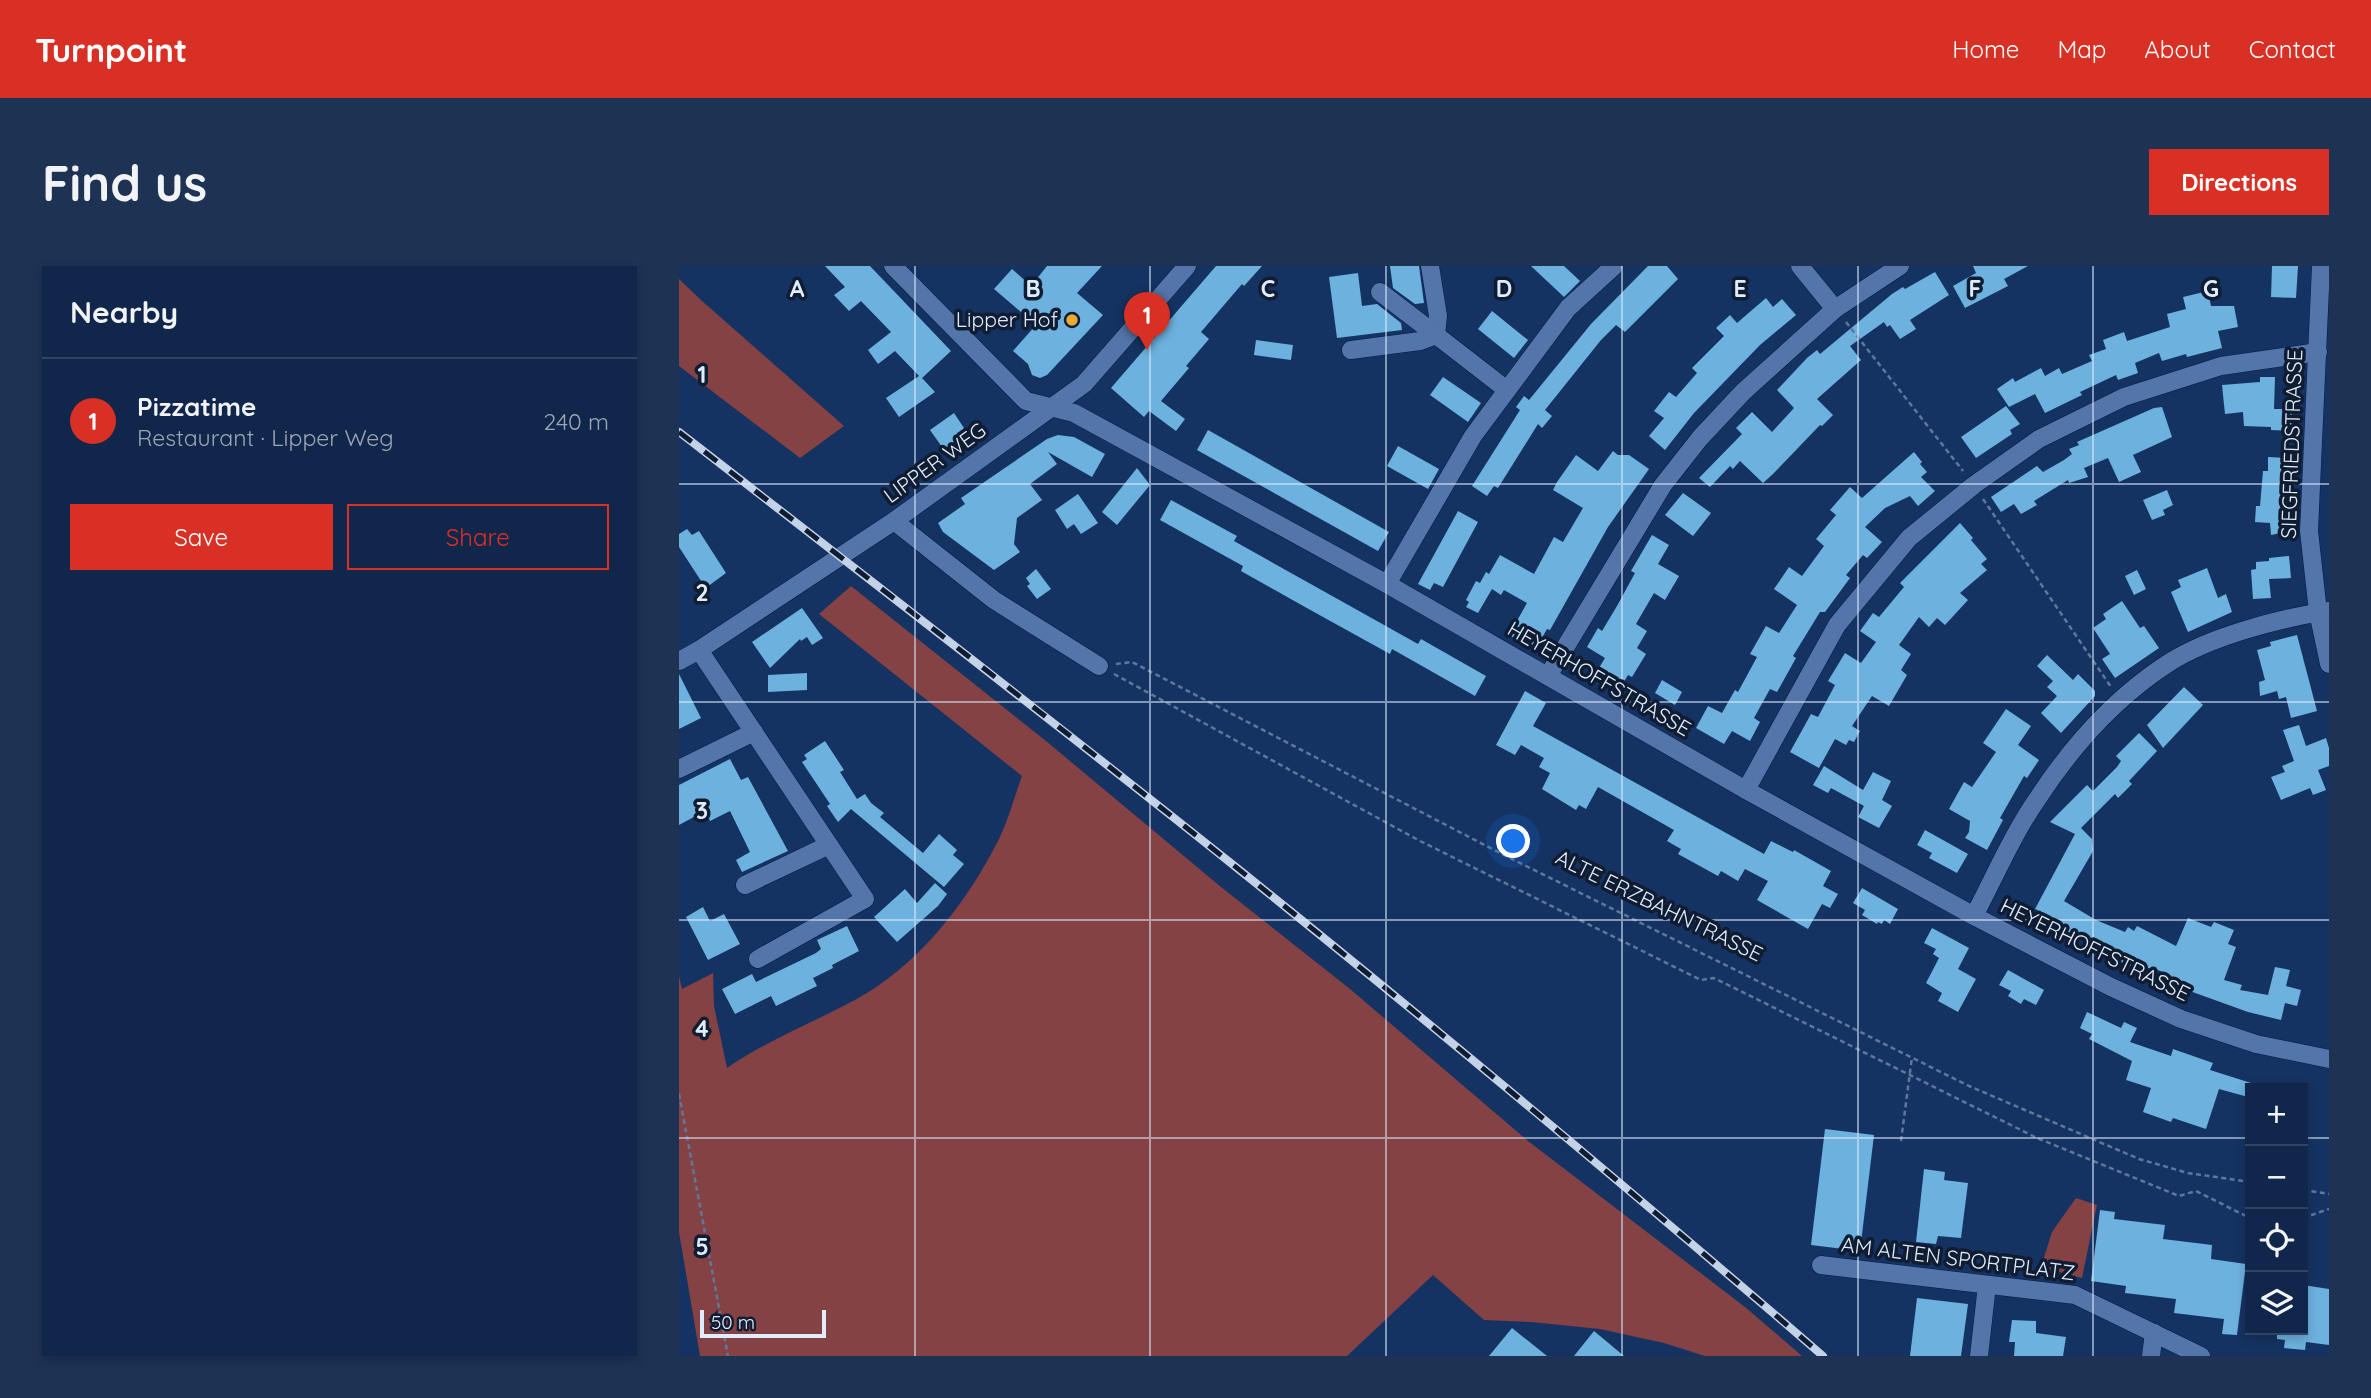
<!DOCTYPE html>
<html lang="en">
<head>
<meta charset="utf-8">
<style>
  :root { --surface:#10264a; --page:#1e3254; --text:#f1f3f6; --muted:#9ca5b5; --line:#304362; --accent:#d93025 }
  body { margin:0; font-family:Quicksand,sans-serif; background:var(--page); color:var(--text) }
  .controls { position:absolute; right:21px; bottom:21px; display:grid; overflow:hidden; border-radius:0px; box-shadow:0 4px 10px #0003 }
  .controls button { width:63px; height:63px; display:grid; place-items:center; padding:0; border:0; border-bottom:2px solid var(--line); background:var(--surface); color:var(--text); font:35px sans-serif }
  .scale { position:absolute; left:21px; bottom:18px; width:126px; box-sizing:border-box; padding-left:7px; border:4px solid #e0ebfd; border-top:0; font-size:19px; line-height:24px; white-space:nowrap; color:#e0ebfd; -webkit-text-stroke:5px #0f1c31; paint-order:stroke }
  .you { position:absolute; left:835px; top:576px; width:24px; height:24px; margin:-18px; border:5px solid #fff; border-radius:50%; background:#1a73e8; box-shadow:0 0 0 10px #1a73e833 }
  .badge { display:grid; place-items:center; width:46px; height:46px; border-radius:50%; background:var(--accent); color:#fff; font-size:23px; font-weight:700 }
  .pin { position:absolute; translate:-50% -58px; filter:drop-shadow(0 2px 4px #0008) }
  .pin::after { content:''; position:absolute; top:37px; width:24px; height:21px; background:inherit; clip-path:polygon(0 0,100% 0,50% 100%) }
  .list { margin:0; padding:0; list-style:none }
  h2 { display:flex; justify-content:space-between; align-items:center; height:91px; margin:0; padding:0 28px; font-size:30px }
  h2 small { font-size:23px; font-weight:400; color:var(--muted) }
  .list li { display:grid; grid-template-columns:46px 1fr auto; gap:21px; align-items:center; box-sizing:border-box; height:126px; padding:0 28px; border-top:2px solid var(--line) }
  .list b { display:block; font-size:26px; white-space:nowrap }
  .list p { margin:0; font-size:23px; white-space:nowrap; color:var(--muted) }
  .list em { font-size:23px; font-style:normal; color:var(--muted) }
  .actions { display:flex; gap:14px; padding:21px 28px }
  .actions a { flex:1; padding:16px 0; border:2px solid var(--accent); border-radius:0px; text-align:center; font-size:24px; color:var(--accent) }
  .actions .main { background:var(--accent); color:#fff }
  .icon { flex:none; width:38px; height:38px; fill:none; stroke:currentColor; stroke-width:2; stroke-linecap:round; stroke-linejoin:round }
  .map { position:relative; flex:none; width:1650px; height:1090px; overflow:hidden; border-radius:0px }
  header { display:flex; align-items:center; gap:42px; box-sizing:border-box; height:98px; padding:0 35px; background:var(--accent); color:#fff }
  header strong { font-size:33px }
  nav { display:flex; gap:38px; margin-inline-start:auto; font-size:24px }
  .intro { display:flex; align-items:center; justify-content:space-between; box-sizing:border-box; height:168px; padding:0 42px }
  h1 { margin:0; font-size:49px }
  .button { padding:18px 32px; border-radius:0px; background:var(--accent); color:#fff; font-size:24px; font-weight:700 }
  main { display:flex; gap:42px; padding:0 42px }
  aside { flex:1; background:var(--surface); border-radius:0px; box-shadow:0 4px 10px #0003 }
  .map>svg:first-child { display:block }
  .green { fill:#844244 }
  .building { fill:#6db1de }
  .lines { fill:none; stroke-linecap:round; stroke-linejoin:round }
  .minor-casing { stroke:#001945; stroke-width:19 }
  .path { stroke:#60779b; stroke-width:2.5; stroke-dasharray:5 3.5; stroke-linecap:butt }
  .minor { stroke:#5375a9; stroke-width:18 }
  .rail-casing { stroke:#c4d2e8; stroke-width:8 }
  .rail { stroke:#0f1c31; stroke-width:5; stroke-dasharray:16; stroke-linecap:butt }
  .grid { fill:none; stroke:#e0ebfd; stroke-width:2; stroke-opacity:0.55 }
  .poi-dot { fill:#e8ab37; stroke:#0f1c31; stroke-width:2.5 }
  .labels { text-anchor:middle; stroke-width:7; stroke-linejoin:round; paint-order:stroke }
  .poi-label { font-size:21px; fill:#e0ebfd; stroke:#0f1c31; text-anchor:end }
  .street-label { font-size:21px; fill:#e0ebfd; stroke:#0f1c31 }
  .grid-label { font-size:23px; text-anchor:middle; font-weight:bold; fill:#e0ebfd; stroke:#0f1c31; stroke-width:7; stroke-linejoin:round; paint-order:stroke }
</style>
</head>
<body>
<header>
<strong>Turnpoint</strong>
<nav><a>Home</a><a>Map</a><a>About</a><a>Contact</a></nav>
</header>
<div class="intro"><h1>Find us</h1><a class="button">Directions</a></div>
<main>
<aside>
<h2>Nearby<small></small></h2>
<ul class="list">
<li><span class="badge">1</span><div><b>Pizzatime</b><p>Restaurant · Lipper Weg</p></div><em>240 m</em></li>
</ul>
<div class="actions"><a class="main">Save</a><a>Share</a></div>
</aside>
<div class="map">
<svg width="1650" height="1090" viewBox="0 0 1650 1090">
  <rect width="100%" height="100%" fill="#153362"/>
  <!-- green -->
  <g class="green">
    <path d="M0,13L23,35L165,160L121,192L0,100Z"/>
    <path d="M172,320L367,475L542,621L671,723L849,875L1066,1041L1123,1090H1026L985,1077L921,1063L852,1056L805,1054L754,1009L668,1090H21L0,966V710L3,723L34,707L35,740L48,802C91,772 142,754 188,727C245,692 289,634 319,575C329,555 335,532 343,510L140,348Z"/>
    <path d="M1397,932L1418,939L1403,1012L1362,1001L1373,966Z"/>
  </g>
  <!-- building -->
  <g class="building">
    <path d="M146,0H191L272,85L243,112L256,126L220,151L207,132L240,110L216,85L199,98L189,84L212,66L182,35L170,45L155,29L166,21Z"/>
    <path d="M368,0H423L398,27L424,49L368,109L361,112L353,109L349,98L334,85L357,59L315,23L333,3L352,20Z"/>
    <path d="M537,0H583L565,20L563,18L522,66L530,73L507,100L510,102L482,135L506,153L497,165L470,145L465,151L432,122Z"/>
    <path d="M711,0H740L745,37L736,38L714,22Z"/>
    <path d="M852,0H885L901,15L885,31Z"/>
    <path d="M969,0H988L999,13L946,66L937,59L922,74L866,144L873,150L863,162L859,158L819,222L815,220L808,230L793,220L841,144L837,141L845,130L850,134L912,58Z"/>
    <path d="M1294,0H1349L1325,13L1329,20L1286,42L1274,20L1297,7Z"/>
    <path d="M1593,0H1619L1617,32L1592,31Z"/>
    <path d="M1256,6L1270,29L1231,54L1237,63L1221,73L1211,59L1208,61L1205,56L1171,80L1182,94L1138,133L1154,149L1143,160L1141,159L1094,208L1084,217L1061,195L1054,203L1051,200L1031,221L1020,212L1063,168L1057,162L1073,146L1093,166L1115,142L1098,124L1128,92L1138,84L1141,88L1213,28L1224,21L1226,23Z"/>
    <path d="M679,7L683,40L698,38L722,57L723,64L658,72L650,11Z"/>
    <path d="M1529,25L1532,40H1555L1559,61L1539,65L1543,82L1508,91L1507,88L1483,95L1480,87L1456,97L1459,107L1439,114L1437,109L1401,126L1403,129L1366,147L1356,128L1330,141L1318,123L1334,112L1336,116L1362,102L1366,110L1380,102L1383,108L1413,95L1410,89L1427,83L1424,74L1445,66L1448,75L1491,61L1488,48L1507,43L1504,31Z"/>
    <path d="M1087,32L1094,41L1103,33L1117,49L1081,79L1015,147L986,184L970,170L985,152L975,145L990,126L997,131L1018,107L1013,102L1045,70L1037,62L1051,49L1058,57Z"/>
    <path d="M813,45L849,74L835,92L799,63Z"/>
    <path d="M577,74L614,79L612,94L575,89Z"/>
    <path d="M764,111L802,137L789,156L751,129Z"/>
    <path d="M1581,111H1596L1595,143H1613L1612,165L1592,164V161L1565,160L1564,146L1546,148L1543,119L1581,116Z"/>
    <path d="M1327,140L1341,158L1331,164L1333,168L1297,192L1282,171Z"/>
    <path d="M1483,141L1493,171L1454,189L1462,206L1440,216L1429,192L1405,202L1409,211L1390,217L1389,214L1355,235L1358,239L1342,248L1335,238L1322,246L1312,231L1358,200L1364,206L1385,194L1393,188L1390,183L1400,179L1398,176L1475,142Z"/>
    <path d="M275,147L291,171L268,188L251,164Z"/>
    <path d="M529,164L710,266L699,285L518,184Z"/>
    <path d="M379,169L395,171L426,188L413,211L369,186L378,198L351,218L363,234L338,252L335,278L341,286L315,304L264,266L259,257L286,238L282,232L368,173Z"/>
    <path d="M719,180L760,203L749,223L708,200Z"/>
    <path d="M934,185L939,189H950L970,203L929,261L871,364L868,363L856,384L830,369L848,337L825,324L822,329L813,323L799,347L787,341L790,336L787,334L797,315L801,317L807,306L810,308L821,289L855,308L875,271L884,276L904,242L874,224L878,216L897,189L919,205Z"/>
    <path d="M1235,186L1243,196L1241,198L1248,206L1242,211L1256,225L1239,240L1231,230L1206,242L1186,261L1203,276L1188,292L1184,289L1167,309L1171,312L1146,346H1141L1114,390L1117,392L1098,426L1091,423L1075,452L1081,456L1071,475L1053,465L1045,478L1017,462L1029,440L1043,447L1056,424L1059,426L1078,391L1071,388L1087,360L1100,367L1118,339L1095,323L1110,301L1123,310L1145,280L1137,273L1157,249L1151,244L1171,221L1183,232Z"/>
    <path d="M1589,191L1608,192L1607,213H1610L1607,266L1592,269L1591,257L1576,256L1577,240H1581L1584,205H1589Z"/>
    <path d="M458,202L471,219L438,259L423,246Z"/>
    <path d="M1488,224L1494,239L1484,244L1486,249L1473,254L1464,234Z"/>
    <path d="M1004,227L1032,247L1014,270L986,249Z"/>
    <path d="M399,228L419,257L402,268L395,258L388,263L376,244Z"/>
    <path d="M492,234L558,270L555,275L689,350L739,378L742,373L807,410L796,430L713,383L711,388L626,341L562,305L564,300L481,254Z"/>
    <path d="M779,245L799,256L764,321L755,317L751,324L739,318Z"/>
    <path d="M1281,257L1294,272L1292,274L1308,293L1302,298L1308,304L1281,327L1289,334L1266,359L1258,352L1250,361L1240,351L1220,379L1232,388L1222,404L1228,409L1210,440L1193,430L1173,460L1181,465L1175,476L1170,474L1167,479L1156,473L1140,502L1111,486L1132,448L1139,451L1156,419L1149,415L1166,387L1182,397L1197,376L1181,365L1194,347L1200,351L1225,321L1221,317Z"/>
    <path d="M8,263L13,269L20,265L47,307L28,321H26L0,281V268Z"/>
    <path d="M973,269L990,279L979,298L1000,310L986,334L975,327L957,358L968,365L958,382L967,388L953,411L949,409L942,421L917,407L926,392L908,381L919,362L923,365L938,340L956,307L952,305Z"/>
    <path d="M1610,290L1612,312L1590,313L1592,332L1574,333L1572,304L1577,303V296L1590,295V292Z"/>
    <path d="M1528,302L1539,332L1547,328L1553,346L1509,366L1492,326L1502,321L1499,314Z"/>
    <path d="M357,303L372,323L358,333L348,320L351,318L347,312Z"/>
    <path d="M1458,304L1467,323L1455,329L1446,310Z"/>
    <path d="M1443,335L1461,362L1465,360L1480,382L1436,412L1423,393L1431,388L1414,362L1427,353L1424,348Z"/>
    <path d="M123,342L144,372L133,379L128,371L122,375L121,373L91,402L73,376Z"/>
    <path d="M1618,369L1638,445L1612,452L1607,431L1600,433L1598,425L1581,430L1580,416L1586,414L1578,384L1592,380L1591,376Z"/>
    <path d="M1368,389L1394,414L1399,408L1416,425V430L1382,467L1362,447L1378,430L1368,421L1374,415L1358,400Z"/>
    <path d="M128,407V424L89,426V409Z"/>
    <path d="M0,408L22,452L0,463Z"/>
    <path d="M983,414L1003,426L996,439L976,427Z"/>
    <path d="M1505,421L1524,439L1484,482L1468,459Z"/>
    <path d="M846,425L867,437L854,460L1085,588L1092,575L1114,586L1115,584L1152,605L1144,620L1159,628L1151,642L1143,638L1129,663L1078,634L1089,615L1066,603L1059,615L1042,605L1039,610L999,588L1002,583L988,575L995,564L919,521L907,543L900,539L897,544L863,523L871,507L860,501L865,492L842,479L836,489L817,479Z"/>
    <path d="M1327,443L1352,460L1339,479L1360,494L1348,512L1345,510L1321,552L1324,554L1308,584L1286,572L1290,566L1291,555L1270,543L1285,516L1293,521L1317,486L1304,477Z"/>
    <path d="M1620,459L1627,480L1647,472L1650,482V500L1639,504L1647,524L1634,529L1631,522L1602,534L1592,511L1606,506L1603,500L1615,495L1604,464Z"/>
    <path d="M1460,467L1478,485L1450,515L1453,518L1439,532L1436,528L1402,562L1413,573L1414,585L1385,635L1417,654L1446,666L1449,661L1455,665L1458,660L1497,680L1509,652L1532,661L1535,656L1555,664L1549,678L1557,681L1545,714L1563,719L1561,724L1589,729L1596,701L1611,704L1607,720L1622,724L1618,740L1606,737L1602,754L1569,746L1508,724L1498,720L1500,714L1477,703L1450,700L1430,690L1432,687L1398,667L1395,672L1356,650L1359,644L1356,643L1396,568L1371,556L1408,519L1414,525L1438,501L1442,495L1437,490Z"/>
    <path d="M146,475L165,504L161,506L178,533L186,528L192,537L205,547L201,551L244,587L260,568L278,584L274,589L285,598L265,621L172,543L159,556L148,540L151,538L123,496L128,493L125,489Z"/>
    <path d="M51,493L62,514L69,511L109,585L63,606L57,594L71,586L51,545L31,555L26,545L0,559V519Z"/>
    <path d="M1145,500L1184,524L1194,506L1212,515L1203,534L1213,540L1200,562L1179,551L1185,540L1152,522L1149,527L1134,519Z"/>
    <path d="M1246,564L1289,588L1278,607L1250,592L1253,587L1238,579Z"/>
    <path d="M256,617L268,628L259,640L218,676L195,651L226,623L238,637Z"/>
    <path d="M1183,622L1219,643L1211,658L1205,654L1203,658L1199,656L1198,658L1183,649L1186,644L1174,637Z"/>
    <path d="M24,641L31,655L45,648L61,678L29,694L7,651Z"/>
    <path d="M168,660L180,685L153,699L154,702L134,712L138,720L97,740L92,730L56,748L43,723L73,708L77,716L137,687L142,683L138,674Z"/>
    <path d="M1253,662L1290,682L1279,703L1297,713L1279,746L1259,735L1263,727L1247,717L1260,692L1254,688L1257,683L1245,677Z"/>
    <path d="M1329,704L1365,724L1357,739L1345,733L1342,738L1329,730L1332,725L1320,719Z"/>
    <path d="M1408,746L1442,762L1445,756L1458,762L1451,776L1492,790L1494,783L1534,797L1531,804L1572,817L1569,831L1540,823L1527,863L1494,852L1492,856L1464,846L1472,822L1447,814L1453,795L1410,773L1413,768L1401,762Z"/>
    <path d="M1146,863L1195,869L1181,985L1132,979Z"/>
    <path d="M1245,903L1266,906L1265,914L1289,917L1282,972L1259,970L1257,978L1237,976Z"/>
    <path d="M1421,944L1436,946L1435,953L1486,959L1484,973L1533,979L1532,993L1567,998L1558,1069L1543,1068L1545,1053L1495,1047L1497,1033L1446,1027L1447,1020L1412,1015Z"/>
    <path d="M1624,1019L1650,1023V1079L1627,1076L1626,1084L1605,1082L1606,1074L1598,1073V1064H1624Z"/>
    <path d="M1238,1032L1289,1038L1282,1090H1231Z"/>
    <path d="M1333,1054L1357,1055V1067L1387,1071L1384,1090H1335L1336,1076H1330Z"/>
    <path d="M833,1062L868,1090H810Z"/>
    <path d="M915,1065L945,1090H895Z"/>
  </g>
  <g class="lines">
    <defs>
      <g id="minor">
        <path d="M214,0L347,135L395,147L708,318L1067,524L1295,650L1432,721L1502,753L1577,778L1650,793"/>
        <path d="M751,0L759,50L757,69"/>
        <path d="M1121,0L1156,43"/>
        <path d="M1642,0L1630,265L1639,346L1650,398"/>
        <path d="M701,26L757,69"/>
        <path d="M672,84L741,75L757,69L828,124"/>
        <path d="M215,255L315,334L420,400"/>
        <path d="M708,318L794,170L889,42L935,0"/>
        <path d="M20,384L186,633L79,693"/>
        <path d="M0,395L20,384L215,255L405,118L508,0"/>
        <path d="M869,410L984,219L1021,172L1064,126L1156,43L1221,0"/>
        <path d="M0,503L75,466"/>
        <path d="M1067,524L1158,359L1230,272L1295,219L1360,173L1445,131L1542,100L1639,86"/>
        <path d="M66,619L150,579"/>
        <path d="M1295,650C1315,612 1335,566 1359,532C1393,480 1436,432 1488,398C1529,371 1601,352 1650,345"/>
        <path d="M1142,999L1396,1029L1522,1090"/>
        <path d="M1300,1090L1308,1019"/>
        <path d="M1472,1090L1475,1067"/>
      </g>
    </defs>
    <!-- minor casing -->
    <use href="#minor" class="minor-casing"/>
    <!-- path -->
    <g class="path">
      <path d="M1167,56L1284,205"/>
      <path d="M1304,233L1432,421"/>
      <path d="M437,398L453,396L821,587L1290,820L1460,893L1509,907L1571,916"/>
      <path d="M435,408L741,575L1022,714L1035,712L1358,872L1500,930L1517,925L1571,952"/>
      <path d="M0,828L49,1090"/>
      <path d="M1222,875L1233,791"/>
      <path d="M1624,924L1650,928"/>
      <path d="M1624,952L1650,943"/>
    </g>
    <!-- minor -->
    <use href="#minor" class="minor"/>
    <defs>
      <path id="rail" d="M0,166C185,309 370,452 553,598C753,758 950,923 1144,1090"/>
    </defs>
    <!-- rail casing -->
    <use href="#rail" class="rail-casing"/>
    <!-- rail -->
    <use href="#rail" class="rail"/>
  </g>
  <!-- grid -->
  <path class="grid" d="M236,0V1090M471,0V1090M707,0V1090M943,0V1090M1179,0V1090M1414,0V1090M0,218H1650M0,436H1650M0,654H1650M0,872H1571M1624,872H1650"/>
  <!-- markers -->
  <circle class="poi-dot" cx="393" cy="54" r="7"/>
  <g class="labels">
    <!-- poi labels -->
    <g class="poi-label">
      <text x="379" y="61">Lipper Hof</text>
    </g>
    <!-- street labels -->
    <g class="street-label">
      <text transform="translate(1613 178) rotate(-88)" y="7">SIEGFRIEDSTRASSE</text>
      <text transform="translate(256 197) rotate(-36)" y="7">LIPPER WEG</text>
      <text transform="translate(920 413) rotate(30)" y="7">HEYERHOFFSTRASSE</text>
      <text transform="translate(980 640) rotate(26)" y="7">ALTE ERZBAHNTRASSE</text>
      <text transform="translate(1416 684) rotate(26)" y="7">HEYERHOFFSTRASSE</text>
      <text transform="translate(1279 993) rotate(7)" y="7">AM ALTEN SPORTPLATZ</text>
    </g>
  </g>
  <g class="grid-label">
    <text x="118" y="31">A</text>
    <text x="354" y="31">B</text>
    <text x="589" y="31">C</text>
    <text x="825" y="31">D</text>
    <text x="1061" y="31">E</text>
    <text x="1296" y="31">F</text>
    <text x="1532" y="31">G</text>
    <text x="23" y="117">1</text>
    <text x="23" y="335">2</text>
    <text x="23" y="553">3</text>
    <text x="23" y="771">4</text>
    <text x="23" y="989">5</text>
  </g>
</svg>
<div class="controls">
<button>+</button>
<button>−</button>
<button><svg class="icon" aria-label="locate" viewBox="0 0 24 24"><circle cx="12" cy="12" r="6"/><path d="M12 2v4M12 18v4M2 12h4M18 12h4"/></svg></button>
<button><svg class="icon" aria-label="layers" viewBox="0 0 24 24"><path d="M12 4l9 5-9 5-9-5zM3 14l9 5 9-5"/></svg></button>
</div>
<div class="scale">50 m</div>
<div class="you"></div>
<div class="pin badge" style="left:468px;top:84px">1</div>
</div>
</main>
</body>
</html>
